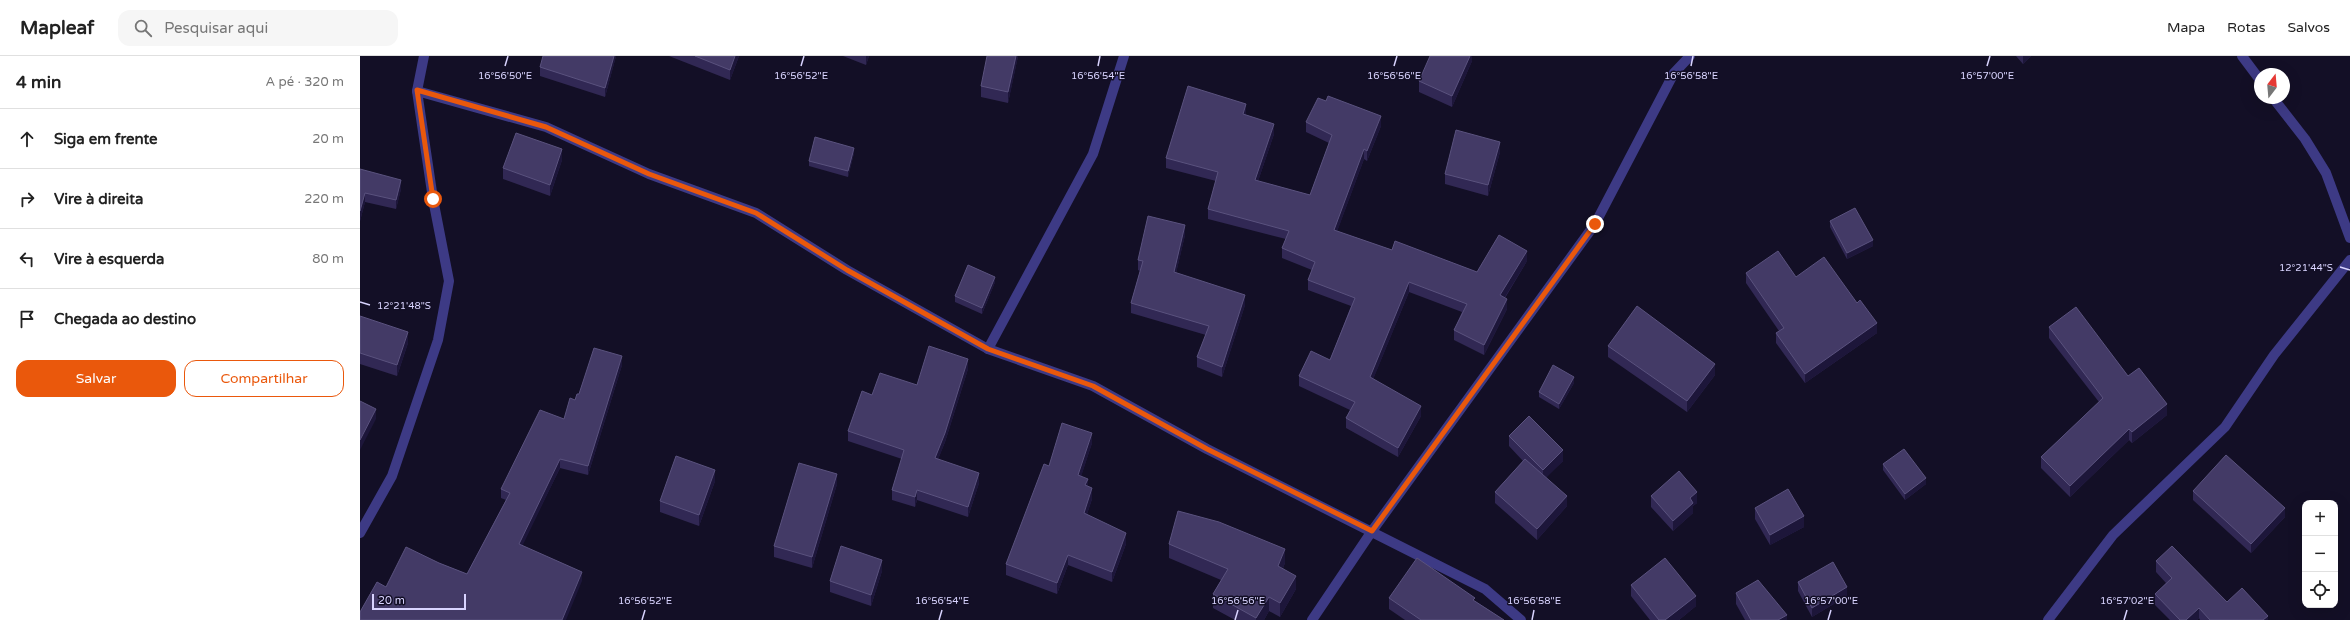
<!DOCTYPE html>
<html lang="pt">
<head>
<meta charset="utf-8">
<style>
  :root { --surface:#fff; --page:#f6f6f6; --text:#222; --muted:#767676; --line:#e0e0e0; --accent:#ea580c }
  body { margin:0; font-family:"Varela Round",sans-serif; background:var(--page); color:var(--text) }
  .controls { position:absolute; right:12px; bottom:12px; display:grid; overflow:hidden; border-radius:8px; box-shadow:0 4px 16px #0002 }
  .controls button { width:36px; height:36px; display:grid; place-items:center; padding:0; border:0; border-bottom:1px solid var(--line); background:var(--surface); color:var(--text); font:20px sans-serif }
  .compass { position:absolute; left:1894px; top:12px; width:36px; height:36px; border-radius:50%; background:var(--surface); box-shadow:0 4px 16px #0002; rotate:16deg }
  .scale { position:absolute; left:12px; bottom:10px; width:94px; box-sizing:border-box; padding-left:4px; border:2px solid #d9d4ff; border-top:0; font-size:11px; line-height:14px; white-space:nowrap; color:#d9d4ff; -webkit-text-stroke:3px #130f26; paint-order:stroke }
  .stop { position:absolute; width:12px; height:12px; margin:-9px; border:3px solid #ea580c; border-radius:50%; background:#fff }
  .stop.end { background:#ea580c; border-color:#fff; box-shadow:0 1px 4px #0008 }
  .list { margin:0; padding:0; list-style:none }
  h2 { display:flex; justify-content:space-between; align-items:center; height:52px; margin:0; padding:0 16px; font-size:17px }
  h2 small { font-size:13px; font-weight:400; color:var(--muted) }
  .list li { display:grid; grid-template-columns:26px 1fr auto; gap:12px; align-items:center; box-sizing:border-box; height:60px; padding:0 16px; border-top:1px solid var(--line) }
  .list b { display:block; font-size:15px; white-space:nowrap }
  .list em { font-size:13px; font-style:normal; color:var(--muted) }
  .actions { display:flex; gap:8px; padding:12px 16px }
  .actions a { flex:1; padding:9px 0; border:1px solid var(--accent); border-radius:12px; text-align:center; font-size:14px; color:var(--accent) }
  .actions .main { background:var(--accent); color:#fff }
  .icon { flex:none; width:22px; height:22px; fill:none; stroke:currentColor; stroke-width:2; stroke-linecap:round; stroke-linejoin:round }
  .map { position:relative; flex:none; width:1990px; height:564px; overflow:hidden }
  header { display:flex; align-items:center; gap:24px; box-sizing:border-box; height:56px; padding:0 20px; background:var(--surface); border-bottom:1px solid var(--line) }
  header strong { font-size:19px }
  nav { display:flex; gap:22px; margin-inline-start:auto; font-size:14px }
  .search { width:280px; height:36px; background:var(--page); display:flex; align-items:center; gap:10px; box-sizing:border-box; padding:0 14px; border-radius:12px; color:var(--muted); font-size:15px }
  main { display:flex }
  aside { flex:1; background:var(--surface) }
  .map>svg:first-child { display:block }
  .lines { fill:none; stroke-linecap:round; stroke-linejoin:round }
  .minor { stroke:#3d3a85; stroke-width:10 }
  .wall { fill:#312854 }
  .shaded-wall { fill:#1d163a }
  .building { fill:#433a66; stroke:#5a527e }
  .route { stroke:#ea580c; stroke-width:5 }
  .ticks { fill:none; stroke:#d9d4ff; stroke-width:1.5 }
  .ticks-label { font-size:10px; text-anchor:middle; fill:#d9d4ff; stroke:#130f26; stroke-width:3; stroke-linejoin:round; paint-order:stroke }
</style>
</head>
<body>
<header>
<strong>Mapleaf</strong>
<div class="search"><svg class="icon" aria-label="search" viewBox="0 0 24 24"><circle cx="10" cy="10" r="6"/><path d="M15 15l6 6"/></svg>Pesquisar aqui</div>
<nav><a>Mapa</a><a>Rotas</a><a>Salvos</a></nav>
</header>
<main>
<aside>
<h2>4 min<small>A pé · 320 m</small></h2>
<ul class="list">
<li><svg class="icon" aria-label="ahead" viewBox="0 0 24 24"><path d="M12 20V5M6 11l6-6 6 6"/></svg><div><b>Siga em frente</b></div><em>20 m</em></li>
<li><svg class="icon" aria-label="right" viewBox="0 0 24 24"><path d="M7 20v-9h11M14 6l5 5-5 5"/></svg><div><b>Vire à direita</b></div><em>220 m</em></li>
<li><svg class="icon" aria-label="left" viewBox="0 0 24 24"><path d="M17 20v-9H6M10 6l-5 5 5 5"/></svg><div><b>Vire à esquerda</b></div><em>80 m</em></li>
<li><svg class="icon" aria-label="arrive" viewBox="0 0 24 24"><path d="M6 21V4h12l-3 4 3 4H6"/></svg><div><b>Chegada ao destino</b></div></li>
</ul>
<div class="actions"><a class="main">Salvar</a><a>Compartilhar</a></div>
</aside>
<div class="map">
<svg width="1990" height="564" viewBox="0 0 1990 564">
  <rect width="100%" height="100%" fill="#130f26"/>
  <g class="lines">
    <!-- minor -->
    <g class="minor">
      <path d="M1882,0L1900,24"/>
      <path d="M57,35L186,71L289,118L396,157L487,214L628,293L733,330L847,393L1125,533L1161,564"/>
      <path d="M1913,42L1945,83L1966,117L1990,182"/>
      <path d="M628,293L733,98L764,0"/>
      <path d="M0,477L32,420L78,284L89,225L73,143L57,35L64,0"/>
      <path d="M952,564L1012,475L1235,168L1314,17L1330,0"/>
      <path d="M1688,564L1753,479L1865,371L1914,299L1990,204"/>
    </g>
  </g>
  <!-- wall -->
  <g class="wall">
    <path d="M183,0H256L245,41L180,20V11Z"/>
    <path d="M309,0H379L370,24Z"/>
    <path d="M483,0H509L506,9Z"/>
    <path d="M658,0L648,47L621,41V30Z"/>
    <path d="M1112,0V5L1092,51L1059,36V25Z"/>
    <path d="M1656,0H1671L1663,8Z"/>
    <path d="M946,66L1021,70L1007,105L1004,103L977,175L1032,194L1117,216L1167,205L1145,242L1147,253L1124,299L1094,284V274L1102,256L1049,236L1013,323L1061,360L1038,401L986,372V362L990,354L939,330V320L970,304L991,250L948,234V224L952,214L922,202V192L926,183L848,163V153L856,125L806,112V102L914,78L898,125L950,139L969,87L946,76Z"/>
    <path d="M1140,96L1128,140L1085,128V118Z"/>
    <path d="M494,97L488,121L449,110V105Z"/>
    <path d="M202,104L190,140L143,123V112Z"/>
    <path d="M0,113L41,133L36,153L5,146L0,165Z"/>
    <path d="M1470,165L1513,190L1487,203L1470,171Z"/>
    <path d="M825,179L816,217L885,249L862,321L837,311V301L846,279L771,257V247L780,215L778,214V204Z"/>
    <path d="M1386,217L1436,221L1497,247L1517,277L1445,327L1416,287V277L1419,275L1386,227Z"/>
    <path d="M635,226L622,258L595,246V240Z"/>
    <path d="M0,260L48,287L37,320L0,308Z"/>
    <path d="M1689,271L1768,320L1807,359L1772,387L1769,384L1710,441L1681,412V401L1739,346L1689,282Z"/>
    <path d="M1248,290L1355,319L1327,356L1248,301Z"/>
    <path d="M262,309L228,419L200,412L162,489L222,525L26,531L79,507L107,518L146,444L141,442V433L204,363L215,344L219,338Z"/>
    <path d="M608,313L585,386L578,403L619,427L608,461L557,444L555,451L532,444V434L542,403L488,385V375L512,339L557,329Z"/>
    <path d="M1214,327L1199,353L1179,341V336Z"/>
    <path d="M1149,380L1203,405L1186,421L1207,450L1177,484L1135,447V436L1163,405L1149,390Z"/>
    <path d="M732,387L721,420L728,430L732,443L727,458L766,488L752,526L708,509L697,538L646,519V508L689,410Z"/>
    <path d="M1523,408L1566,428L1545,444L1523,414Z"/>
    <path d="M355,425L339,470L300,456V445Z"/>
    <path d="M477,428L452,512L414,501V490Z"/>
    <path d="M1833,435L1925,461L1891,497L1833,444Z"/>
    <path d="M1291,440L1337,447L1333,450V457L1313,475L1291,451Z"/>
    <path d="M1395,452L1444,471L1410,489L1395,463Z"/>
    <path d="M809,488L925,507L923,512L936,533L920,561L909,555L904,564H875L853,552V538L861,524L809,502Z"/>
    <path d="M1796,505L1867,546L1908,564H1840L1839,562L1837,564H1810L1795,549V538L1806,527L1796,516Z"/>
    <path d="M522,515L511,550L470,536V525Z"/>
    <path d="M1438,526L1487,540L1452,561L1438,535Z"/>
    <path d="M1271,529L1336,550L1319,564H1290L1271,540Z"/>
    <path d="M1376,537L1427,564H1385L1376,548Z"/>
    <path d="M1029,542L1115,545L1144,564H1045L1029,553Z"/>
  </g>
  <!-- shaded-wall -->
  <g class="shaded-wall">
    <path d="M254,0H256L245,41V32Z"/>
    <path d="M375,0H379L370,24V14Z"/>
    <path d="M506,0H509L506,9Z"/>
    <path d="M656,0H658L648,47V36Z"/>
    <path d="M1110,0H1112V5L1092,51V40Z"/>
    <path d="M1663,0H1671L1663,8Z"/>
    <path d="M886,48V58L883,67V58Z"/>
    <path d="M1021,60V70L1007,105V95Z"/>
    <path d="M914,68V78L895,134V124Z"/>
    <path d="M1140,86V96L1128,140V129Z"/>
    <path d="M494,92V97L488,121V115Z"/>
    <path d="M202,93V104L190,140V129Z"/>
    <path d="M1004,93V103L974,184V174Z"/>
    <path d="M41,124V133L36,153V144Z"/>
    <path d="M5,137V146L0,165V155Z"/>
    <path d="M825,169V179L814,226V216Z"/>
    <path d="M1513,184V190L1487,203V197Z"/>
    <path d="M1167,195V205L1140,249V239Z"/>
    <path d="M635,221V226L622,258V252Z"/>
    <path d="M1049,226V236L1010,331V321Z"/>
    <path d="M885,239V249L862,321V311Z"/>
    <path d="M1147,243V253L1124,299V289Z"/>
    <path d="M1517,267V277L1445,327V318Z"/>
    <path d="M48,276V287L37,320V309Z"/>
    <path d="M262,300V309L228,419V410Z"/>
    <path d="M608,303V313L585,386L575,411V402Z"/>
    <path d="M1355,308V319L1327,356V345Z"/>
    <path d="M1214,321V327L1199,353V348Z"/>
    <path d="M1807,348V359L1772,387V376Z"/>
    <path d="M1061,350V360L1038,401V392Z"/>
    <path d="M16,353V363L0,394V384Z"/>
    <path d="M1769,373V384L1710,441V430Z"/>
    <path d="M732,377V387L718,430V419Z"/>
    <path d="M1203,394V405L1183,425V414Z"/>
    <path d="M200,403V412L159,497V488Z"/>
    <path d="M355,414V425L339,470V459Z"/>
    <path d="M619,417V427L608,461V451Z"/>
    <path d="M477,418V428L452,512V501Z"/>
    <path d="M1566,422V428L1545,444V438Z"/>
    <path d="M728,423V433L725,429Z"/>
    <path d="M732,432V443L724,467V457Z"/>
    <path d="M557,434V444L555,451V441Z"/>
    <path d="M1337,436V447L1333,450V457L1313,475V465L1330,442Z"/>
    <path d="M1207,440V450L1177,484V473Z"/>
    <path d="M1925,452V461L1891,497V488Z"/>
    <path d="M1444,460V471L1410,489V479Z"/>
    <path d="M766,477V488L752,526V516Z"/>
    <path d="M925,493V507L918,524V510Z"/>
    <path d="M708,499V509L697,538V527Z"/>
    <path d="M522,504V515L511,550V539Z"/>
    <path d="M222,516V525L206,564H202Z"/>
    <path d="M936,520V533L920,561V547Z"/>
    <path d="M1487,531V540L1452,561V552Z"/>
    <path d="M1336,540V550L1319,564H1305Z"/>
    <path d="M909,541V555L904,564H896V562Z"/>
    <path d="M1839,552V562L1837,564H1826Z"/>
    <path d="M1427,559V564H1418Z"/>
    <path d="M1908,560V564H1903Z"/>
  </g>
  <!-- building -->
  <g class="building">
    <path d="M183,0H254L245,32L180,11Z"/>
    <path d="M335,0H375L370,14Z"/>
    <path d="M627,0H656L648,36L621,30Z"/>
    <path d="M1070,0H1110L1092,40L1059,25Z"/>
    <path d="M828,30L886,48L883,58L914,68L895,124L950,139L972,79L946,66L958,42L966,45L968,40L1021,60L1007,95L1004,93L974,174L1032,194L1035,185L1117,216L1139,179L1167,195L1140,239L1147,243L1124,289L1094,274L1107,248L1049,226L1010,321L1061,350L1038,392L986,362L995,346L939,320L951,295L970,304L995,242L948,224L955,206L922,192L929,175L848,153L858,116L806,102Z"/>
    <path d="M1096,74L1140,86L1128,129L1085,118Z"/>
    <path d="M156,77L202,93L190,129L143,112Z"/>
    <path d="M455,81L494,92L488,115L449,105Z"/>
    <path d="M0,113L41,124L36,144L5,137L0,155Z"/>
    <path d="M1495,152L1513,184L1487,197L1470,165Z"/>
    <path d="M788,160L825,169L814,216L885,239L862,311L837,301L849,270L771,247L783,205L778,204Z"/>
    <path d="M1418,195L1436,221L1464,201L1497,247L1500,244L1517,267L1445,318L1416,277L1424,272L1386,217Z"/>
    <path d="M608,209L635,221L622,252L595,240Z"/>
    <path d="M1277,250L1355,308L1327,345L1248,290Z"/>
    <path d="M1716,251L1768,320L1779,312L1807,348L1772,376L1769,373L1710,430L1681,401L1743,342L1689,271Z"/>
    <path d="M0,260L48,276L37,309L0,297Z"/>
    <path d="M569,290L608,303L585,377L575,402L619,417L608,451L557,434L555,441L532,434L544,394L488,375L502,335L512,339L520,317L557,329Z"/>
    <path d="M234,292L262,300L228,410L200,403L159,488L222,516L202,564H0V556L17,526L26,531L46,491L79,507L107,518L150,437L141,433L180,354L204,363L210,342L215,344L217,338H219Z"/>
    <path d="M1193,309L1214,321L1199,348L1179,336Z"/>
    <path d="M0,345L16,353L0,384Z"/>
    <path d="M1169,360L1203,394L1183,414L1149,380Z"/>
    <path d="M702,367L732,377L718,419L728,423L725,429L732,432L724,457L766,477L752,516L708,499L697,527L646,508L684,408L689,410Z"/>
    <path d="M1544,393L1566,422L1545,438L1523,408Z"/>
    <path d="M1866,399L1925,452L1891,488L1833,435Z"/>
    <path d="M316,400L355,414L339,459L300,445Z"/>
    <path d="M1165,403L1207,440L1177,473L1135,436Z"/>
    <path d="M439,407L477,418L452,501L414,490Z"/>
    <path d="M1319,415L1337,436L1330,442L1333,447L1313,465L1291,440Z"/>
    <path d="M1428,433L1444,460L1410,479L1395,452Z"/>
    <path d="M818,455L859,466L925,493L918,510L936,520L920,547L909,541L896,562L853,538L868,513L809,488Z"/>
    <path d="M481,490L522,504L511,539L470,525Z"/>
    <path d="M1812,490L1867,546L1882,532L1908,560L1903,564H1850L1839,552L1826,564H1820L1795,538L1812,522L1796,505Z"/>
    <path d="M1057,502L1115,542L1113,544L1144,564H1061L1029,542Z"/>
    <path d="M1305,502L1336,540L1305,564H1299L1271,529Z"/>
    <path d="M1473,506L1487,531L1452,552L1438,526Z"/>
    <path d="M1398,524L1427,559L1418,564H1391L1376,537Z"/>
  </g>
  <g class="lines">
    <!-- route -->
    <path class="route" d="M73,143L57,34L186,71L289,118L396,157L487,214L628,293L733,330L847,393L1012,475L1235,168"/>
  </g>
  <!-- ticks -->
  <path class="ticks" d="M145,10L148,0M441,10L444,0M738,10L740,0M1034,10L1037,0M1331,10L1333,0M1627,10L1630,0M1980,211L1990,214M0,246L10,249M282,564L285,554M579,564L582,554M875,564L878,554M1172,564L1174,554M1468,564L1471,554M1764,564L1767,554"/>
  <g class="ticks-label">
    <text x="145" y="23">16°56'50"E</text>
    <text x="441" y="23">16°56'52"E</text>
    <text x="738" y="23">16°56'54"E</text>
    <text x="1034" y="23">16°56'56"E</text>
    <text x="1331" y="23">16°56'58"E</text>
    <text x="1627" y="23">16°57'00"E</text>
    <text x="1946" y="215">12°21'44"S</text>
    <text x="44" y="253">12°21'48"S</text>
    <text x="285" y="548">16°56'52"E</text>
    <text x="582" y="548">16°56'54"E</text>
    <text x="878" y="548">16°56'56"E</text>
    <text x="1174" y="548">16°56'58"E</text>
    <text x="1471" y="548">16°57'00"E</text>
    <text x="1767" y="548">16°57'02"E</text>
  </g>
</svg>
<div class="controls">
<button>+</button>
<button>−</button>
<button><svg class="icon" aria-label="locate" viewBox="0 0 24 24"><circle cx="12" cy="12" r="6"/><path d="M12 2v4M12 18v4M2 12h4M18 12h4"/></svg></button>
</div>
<svg class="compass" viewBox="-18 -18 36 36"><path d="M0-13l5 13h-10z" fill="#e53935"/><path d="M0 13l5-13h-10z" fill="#767676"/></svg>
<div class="scale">20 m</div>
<div class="stop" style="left:73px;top:143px"></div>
<div class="stop end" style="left:1235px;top:168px"></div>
</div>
</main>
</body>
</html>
